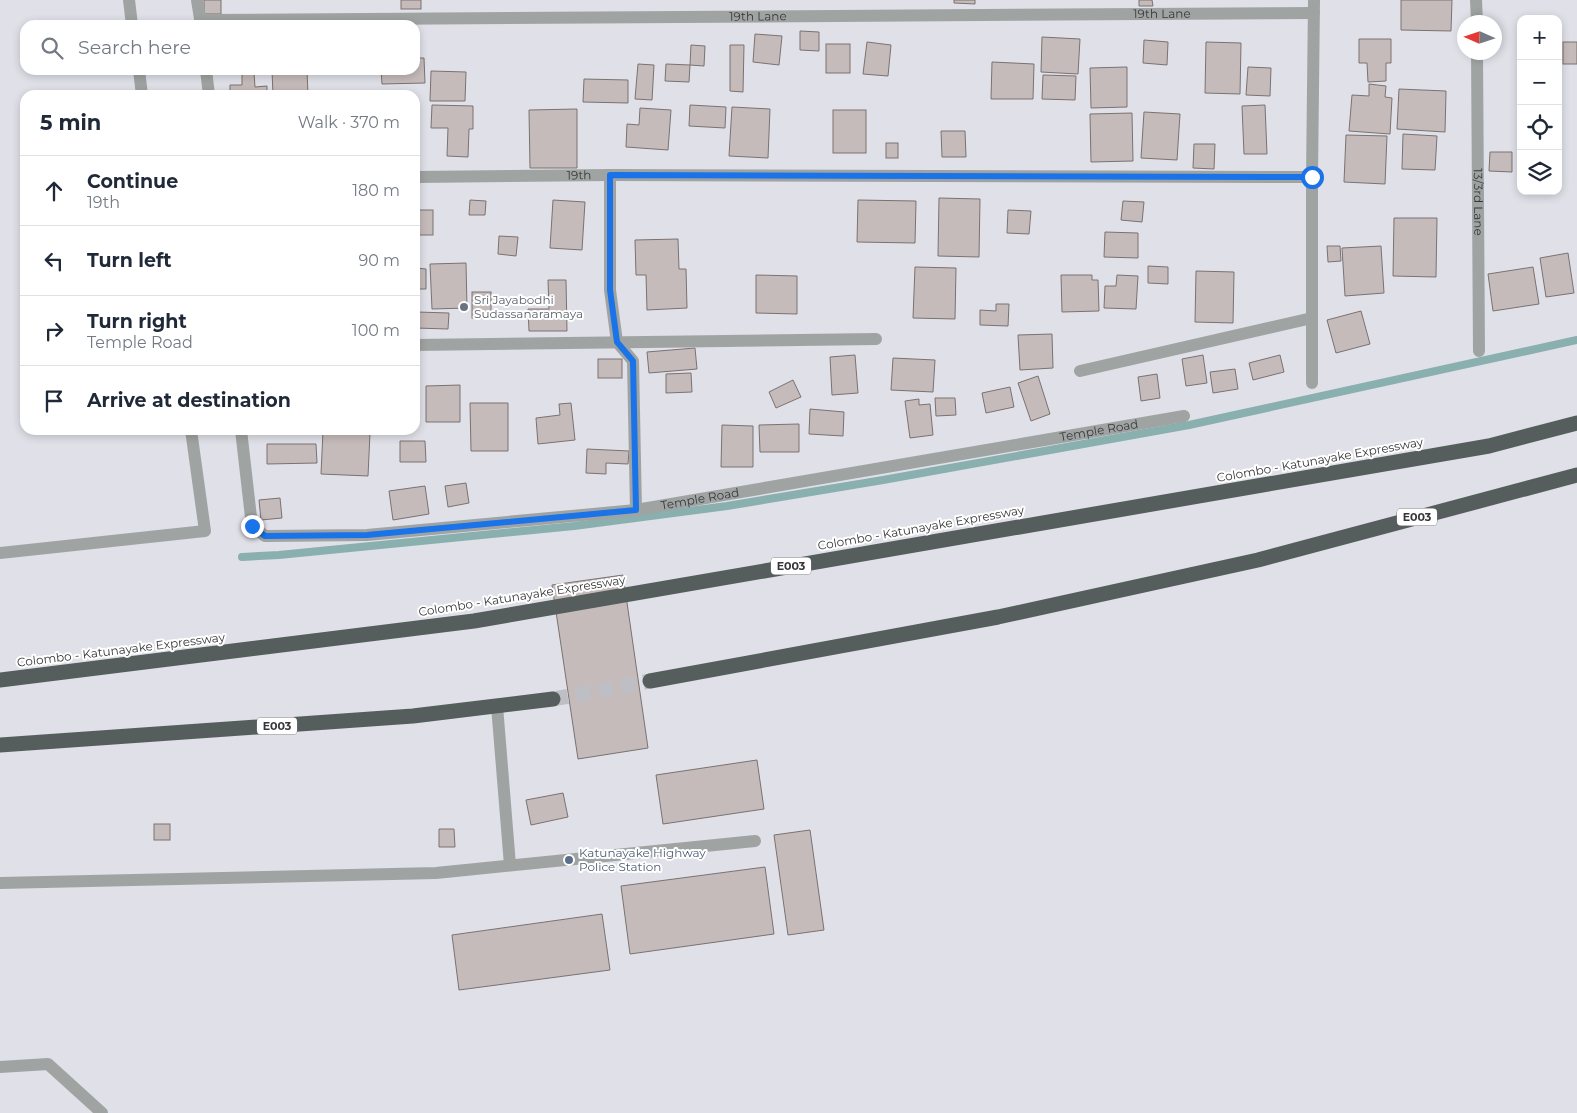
<!DOCTYPE html>
<html lang="en">
<head>
<meta charset="utf-8">
<style>
  :root { --surface:#fff; --page:#f6f6f7; --text:#1f2937; --muted:#747a83; --line:#e0e1e3 }
  body { margin:0; font-family:Montserrat,sans-serif; background:var(--page); color:var(--text) }
  .controls { position:absolute; right:15px; top:15px; display:grid; overflow:hidden; border-radius:10px; box-shadow:0 2px 8px #0003 }
  .controls button { width:45px; height:45px; display:grid; place-items:center; padding:0; border:0; border-bottom:1px solid var(--line); background:var(--surface); color:var(--text); font:25px sans-serif }
  .compass { position:absolute; left:1457px; top:15px; width:45px; height:45px; border-radius:50%; background:var(--surface); box-shadow:0 2px 8px #0003; rotate:273deg }
  .stop { position:absolute; width:15px; height:15px; margin:-11px; border:4px solid #1a73e8; border-radius:50%; background:#fff }
  .stop.end { background:#1a73e8; border-color:#fff; box-shadow:0 1px 5px #0008 }
  .list { margin:0; padding:0; list-style:none }
  h2 { display:flex; justify-content:space-between; align-items:center; height:65px; margin:0; padding:0 20px; font-size:21px }
  h2 small { font-size:16px; font-weight:400; color:var(--muted) }
  .list li { display:grid; grid-template-columns:32px 1fr auto; gap:15px; align-items:center; box-sizing:border-box; height:70px; padding:0 20px; border-top:1px solid var(--line) }
  .list b { display:block; font-size:19px; white-space:nowrap }
  .list p { margin:0; font-size:16px; white-space:nowrap; color:var(--muted) }
  .list em { font-size:16px; font-style:normal; color:var(--muted) }
  .icon { flex:none; width:28px; height:28px; fill:none; stroke:currentColor; stroke-width:2; stroke-linecap:round; stroke-linejoin:round }
  .map { position:relative; flex:none; width:1577px; height:1113px; overflow:hidden }
  .search { position:absolute; background:var(--surface); box-shadow:0 2px 8px #0003; left:20px; top:20px; width:400px; height:55px; display:flex; align-items:center; gap:12px; box-sizing:border-box; padding:0 18px; border-radius:15px; color:var(--muted); font-size:19px }
  .panel { position:absolute; background:var(--surface); box-shadow:0 2px 8px #0003; left:20px; top:90px; width:400px; height:345px; border-radius:15px }
  .map>svg:first-child { display:block }
  .lines { fill:none; stroke-linecap:round; stroke-linejoin:round }
  .stream { stroke:#8aafaf; stroke-width:8 }
  .building { fill:#c5bbba; stroke:#7a7271 }
  .motorway-tunnel { stroke:#bebec5; stroke-width:15; stroke-dasharray:15 8; stroke-linecap:butt }
  .service { stroke:#9fa4a3; stroke-width:12 }
  .minor { stroke:#9fa4a3; stroke-width:12 }
  .motorway { stroke:#555e5d; stroke-width:15 }
  .route { stroke:#1a73e8; stroke-width:6 }
  .worship-dot { fill:#6b7280; stroke:#fff; stroke-width:2 }
  .service-dot { fill:#5c6f8a; stroke:#fff; stroke-width:2 }
  .labels { text-anchor:middle; stroke-width:4; stroke-linejoin:round; paint-order:stroke }
  .shield { fill:#fff; stroke:#737375; stroke-width:1 }
  .shield-label { font-size:11px; font-weight:bold; fill:#37373a }
  .street-label { font-size:12px; fill:#37373a; stroke:#fff }
  .worship-label { font-size:12px; fill:#5b616d; stroke:#fff; text-anchor:start }
  .service-label { font-size:12px; fill:#4e5e75; stroke:#fff; text-anchor:start }
</style>
</head>
<body>
<div class="map">
<svg width="1577" height="1113" viewBox="0 0 1577 1113">
  <rect width="100%" height="100%" fill="#e0e0e8"/>
  <g class="lines">
    <!-- stream -->
    <path class="stream" d="M242,557L279,555L574,526L727,506L883,480L1189,425L1577,340"/>
  </g>
  <!-- building -->
  <g class="building">
    <rect x="204" y="0" width="17" height="14"/>
    <rect x="401" y="0" width="20" height="9"/>
    <path d="M954,0H975V4L954,3Z"/>
    <path d="M1139,0H1152L1153,6H1139Z"/>
    <path d="M1401,0H1452L1451,31L1401,30Z"/>
    <path d="M800,31L819,32V51L800,50Z"/>
    <path d="M755,34L782,36L779,65L753,62Z"/>
    <path d="M1042,37L1080,39L1078,74L1041,72Z"/>
    <path d="M1359,39H1391V63H1386V81L1368,82L1367,63H1359Z"/>
    <path d="M1144,40L1168,42L1167,65L1143,63Z"/>
    <path d="M867,42L891,45L888,76L863,74Z"/>
    <path d="M1206,42L1241,43L1240,94L1205,93Z"/>
    <rect x="1563" y="42" width="14" height="22"/>
    <rect x="826" y="44" width="24" height="29"/>
    <path d="M691,45L705,46L704,66L690,65Z"/>
    <path d="M730,45H744L743,92L730,91Z"/>
    <path d="M415,58H424L425,83L382,84L381,70H415Z"/>
    <path d="M992,62L1034,64L1033,99H991Z"/>
    <path d="M638,64L654,65L652,100L635,99Z"/>
    <path d="M666,64L690,65L689,82L665,81Z"/>
    <path d="M1127,67V107L1091,108L1090,68Z"/>
    <path d="M1248,67L1271,68L1270,96L1246,95Z"/>
    <path d="M272,70H307L308,95H273Z"/>
    <path d="M431,71L466,72L465,101H430Z"/>
    <path d="M254,73L255,87L267,86V95H230V85H242V74Z"/>
    <path d="M1043,75L1076,76L1075,100L1042,99Z"/>
    <path d="M584,79L628,80V103L583,102Z"/>
    <path d="M1369,84L1386,86L1385,97L1392,98L1390,134L1349,131L1352,95L1369,96Z"/>
    <path d="M1399,89L1446,91L1445,132L1397,129Z"/>
    <path d="M432,105L473,106V129H469L468,157L447,156L448,128H431Z"/>
    <path d="M690,105L726,107L725,128L689,126Z"/>
    <path d="M1265,105L1267,154H1244L1242,106Z"/>
    <path d="M732,107L770,109L768,158L729,156Z"/>
    <path d="M640,108L671,110L668,150L626,147L627,124L639,125Z"/>
    <path d="M577,109V168H530L529,110Z"/>
    <rect x="833" y="110" width="33" height="43"/>
    <path d="M1144,112L1180,114L1177,160L1141,158Z"/>
    <path d="M1132,113L1133,161L1091,162L1090,114Z"/>
    <path d="M941,131H965L966,157H942Z"/>
    <path d="M1403,134L1437,136L1435,170L1402,169Z"/>
    <path d="M1346,135L1387,136L1385,184L1344,182Z"/>
    <rect x="886" y="143" width="12" height="15"/>
    <path d="M1194,144H1215L1214,169L1193,168Z"/>
    <path d="M1490,152H1512V172L1489,171Z"/>
    <path d="M939,198L980,199L979,257L938,256Z"/>
    <path d="M470,200L486,201L485,215H469Z"/>
    <path d="M553,200L585,202L582,250L550,248Z"/>
    <path d="M858,200L916,201L915,243L857,242Z"/>
    <path d="M1123,201L1144,202L1142,222L1121,220Z"/>
    <rect x="415" y="210" width="18" height="25"/>
    <path d="M1008,210L1031,211L1029,234L1007,233Z"/>
    <path d="M1394,218H1437L1436,277L1393,276Z"/>
    <path d="M1105,232L1138,233V258L1104,257Z"/>
    <path d="M499,236L518,237L516,256L498,254Z"/>
    <path d="M678,239L679,269H686L687,308L647,310L646,275H636L635,240Z"/>
    <path d="M1327,246H1340L1341,261L1328,262Z"/>
    <path d="M1381,246L1384,293L1345,296L1342,248Z"/>
    <path d="M1568,253L1574,293L1546,297L1540,258Z"/>
    <path d="M466,263L467,308L432,309L430,264Z"/>
    <path d="M1148,266L1168,267V284L1148,283Z"/>
    <path d="M915,267L956,268L955,319L913,318Z"/>
    <path d="M1533,267L1539,304L1493,311L1488,274Z"/>
    <path d="M415,268L426,269V289H415Z"/>
    <path d="M1196,271L1234,272L1233,323L1195,322Z"/>
    <path d="M756,275L797,276V314L756,313Z"/>
    <path d="M1061,275H1092V280H1098L1099,311L1062,312Z"/>
    <path d="M1117,275L1138,276L1136,309L1104,308L1105,286H1116Z"/>
    <path d="M548,280H566L567,331H529L528,309H549Z"/>
    <rect x="472" y="292" width="19" height="26"/>
    <path d="M996,304H1009L1008,326L980,325V310L996,311Z"/>
    <path d="M1361,311L1370,344L1336,353L1327,320Z"/>
    <path d="M417,312L449,313L448,329L416,328Z"/>
    <path d="M1052,334L1053,368L1020,370L1018,335Z"/>
    <path d="M695,348L697,369L649,373L647,352Z"/>
    <path d="M855,355L858,393L832,395L830,357Z"/>
    <path d="M1203,355L1207,383L1186,386L1182,359Z"/>
    <path d="M1280,355L1284,372L1253,380L1249,363Z"/>
    <path d="M893,358L935,360L933,392L891,390Z"/>
    <rect x="598" y="359" width="24" height="19"/>
    <path d="M1235,369L1238,389L1213,393L1210,372Z"/>
    <path d="M691,373L692,392L666,393V374Z"/>
    <path d="M1157,374L1160,398L1141,401L1138,377Z"/>
    <path d="M1038,376L1050,414L1031,421L1018,383Z"/>
    <path d="M793,380L801,397L776,408L769,392Z"/>
    <path d="M460,385V422H426V386Z"/>
    <path d="M1010,387L1014,407L986,413L982,393Z"/>
    <path d="M935,398H955L956,415L936,416Z"/>
    <path d="M919,399V405L930,404L933,435L910,438L905,401Z"/>
    <path d="M470,403H508V451H471Z"/>
    <path d="M571,403L575,440L538,444L536,418L560,415L559,404Z"/>
    <path d="M810,409L844,412L843,436L809,434Z"/>
    <path d="M799,424V452H760L759,425Z"/>
    <path d="M722,425L753,426V467H721Z"/>
    <path d="M323,431L370,433L368,476L321,474Z"/>
    <path d="M400,441H425L426,462H400Z"/>
    <path d="M267,444H316L317,463L267,464Z"/>
    <path d="M587,449L629,451L628,464L606,463V474L586,473Z"/>
    <path d="M466,483L469,503L448,507L445,486Z"/>
    <path d="M425,486L429,514L393,520L389,491Z"/>
    <path d="M280,498L282,518L261,520L259,500Z"/>
    <path d="M623,575L648,748L578,759L552,585Z"/>
    <path d="M757,760L764,809L663,824L656,775Z"/>
    <path d="M563,793L568,817L531,825L526,800Z"/>
    <rect x="154" y="824" width="16" height="16"/>
    <path d="M439,829H454L455,847H439Z"/>
    <path d="M810,830L824,930L788,935L774,835Z"/>
    <path d="M765,867L774,934L630,954L621,886Z"/>
    <path d="M602,914L610,970L459,990L452,935Z"/>
  </g>
  <g class="lines">
    <!-- motorway-tunnel -->
    <path class="motorway-tunnel" d="M553,699L650,681"/>
    <!-- service -->
    <g class="service">
      <path d="M497,706L510,865"/>
      <path d="M0,883L436,873L755,841"/>
      <path d="M0,1067L48,1064L102,1113"/>
    </g>
    <!-- minor -->
    <g class="minor">
      <path d="M129,0L132,25"/>
      <path d="M197,0L201,25"/>
      <path d="M1476,0L1477,22"/>
      <path id="s1" d="M200,20L1314,13"/>
      <path id="s2" d="M1477,52L1479,351"/>
      <path d="M139,70L142,95"/>
      <path d="M206,70L209,95"/>
      <path d="M610,175V290L617,342L633,361L636,510"/>
      <path id="s3" d="M415,177L610,175L1312,177"/>
      <path d="M415,345L876,339"/>
      <path d="M1080,371L1312,318"/>
      <path d="M1312,383V177L1314,0"/>
      <path id="s4" d="M241,430L252,526L265,536L367,535L636,510L1184,416"/>
      <path d="M0,553L205,531L191,430"/>
    </g>
    <!-- motorway -->
    <g class="motorway">
      <path d="M0,680L474,621L1489,446L1577,423"/>
      <path d="M650,681L998,617L1258,560L1577,475"/>
      <path d="M0,745L413,716L553,699"/>
    </g>
  </g>
  <g class="lines">
    <!-- route -->
    <path class="route" d="M252,526L265,536L367,535L636,510L633,361L617,342L610,290V175L1312,177"/>
  </g>
  <!-- markers -->
  <circle class="worship-dot" cx="464" cy="307" r="5"/>
  <circle class="service-dot" cx="569" cy="860" r="5"/>
  <g class="labels">
    <!-- shield labels -->
    <g class="shield">
      <rect x="1397" y="508.5" width="40" height="17" rx="4"/>
      <rect x="771" y="557.5" width="40" height="17" rx="4"/>
      <rect x="257" y="717.5" width="40" height="17" rx="4"/>
    </g>
    <g class="shield-label">
      <text x="1417" y="521">E003</text>
      <text x="791" y="570">E003</text>
      <text x="277" y="730">E003</text>
    </g>
    <!-- street labels -->
    <g class="street-label">
      <text dy="4" stroke="none"><textPath href="#s1" startOffset="962">19th Lane</textPath></text>
      <text dy="4" stroke="none"><textPath href="#s1" startOffset="558">19th Lane</textPath></text>
      <text dy="4" stroke="none"><textPath href="#s3" startOffset="164">19th</textPath></text>
      <text dy="4" stroke="none"><textPath href="#s2" startOffset="150">13/3rd Lane</textPath></text>
      <text dy="4" stroke="none"><textPath href="#s4" startOffset="955">Temple Road</textPath></text>
      <text transform="translate(1320 460) rotate(-10)" y="4">Colombo - Katunayake Expressway</text>
      <text dy="4" stroke="none"><textPath href="#s4" startOffset="550">Temple Road</textPath></text>
      <text transform="translate(921 528) rotate(-10)" y="4">Colombo - Katunayake Expressway</text>
      <text transform="translate(522 596) rotate(-9)" y="4">Colombo - Katunayake Expressway</text>
      <text transform="translate(121 650) rotate(-7)" y="4">Colombo - Katunayake Expressway</text>
    </g>
    <!-- worship labels -->
    <g class="worship-label">
      <text x="474" y="304">Sri Jayabodhi<tspan x="474" dy="14">Sudassanaramaya</tspan></text>
    </g>
    <!-- service labels -->
    <g class="service-label">
      <text x="579" y="857">Katunayake Highway<tspan x="579" dy="14">Police Station</tspan></text>
    </g>
  </g>
</svg>
<div class="controls">
<button>+</button>
<button>−</button>
<button><svg class="icon" aria-label="locate" viewBox="0 0 24 24"><circle cx="12" cy="12" r="6"/><path d="M12 2v4M12 18v4M2 12h4M18 12h4"/></svg></button>
<button><svg class="icon" aria-label="layers" viewBox="0 0 24 24"><path d="M12 4l9 5-9 5-9-5zM3 14l9 5 9-5"/></svg></button>
</div>
<svg class="compass" viewBox="-18 -18 36 36"><path d="M0-13l5 13h-10z" fill="#e53935"/><path d="M0 13l5-13h-10z" fill="#747a83"/></svg>
<div class="stop" style="left:1312px;top:177px"></div>
<div class="stop end" style="left:252px;top:526px"></div>
<div class="search"><svg class="icon" aria-label="search" viewBox="0 0 24 24"><circle cx="10" cy="10" r="6"/><path d="M15 15l6 6"/></svg>Search here</div>
<section class="panel">
<h2>5 min<small>Walk · 370 m</small></h2>
<ul class="list">
<li><svg class="icon" aria-label="ahead" viewBox="0 0 24 24"><path d="M12 20V5M6 11l6-6 6 6"/></svg><div><b>Continue</b><p>19th</p></div><em>180 m</em></li>
<li><svg class="icon" aria-label="left" viewBox="0 0 24 24"><path d="M17 20v-9H6M10 6l-5 5 5 5"/></svg><div><b>Turn left</b></div><em>90 m</em></li>
<li><svg class="icon" aria-label="right" viewBox="0 0 24 24"><path d="M7 20v-9h11M14 6l5 5-5 5"/></svg><div><b>Turn right</b><p>Temple Road</p></div><em>100 m</em></li>
<li><svg class="icon" aria-label="arrive" viewBox="0 0 24 24"><path d="M6 21V4h12l-3 4 3 4H6"/></svg><div><b>Arrive at destination</b></div></li>
</ul>
</section>
</div>
</body>
</html>
